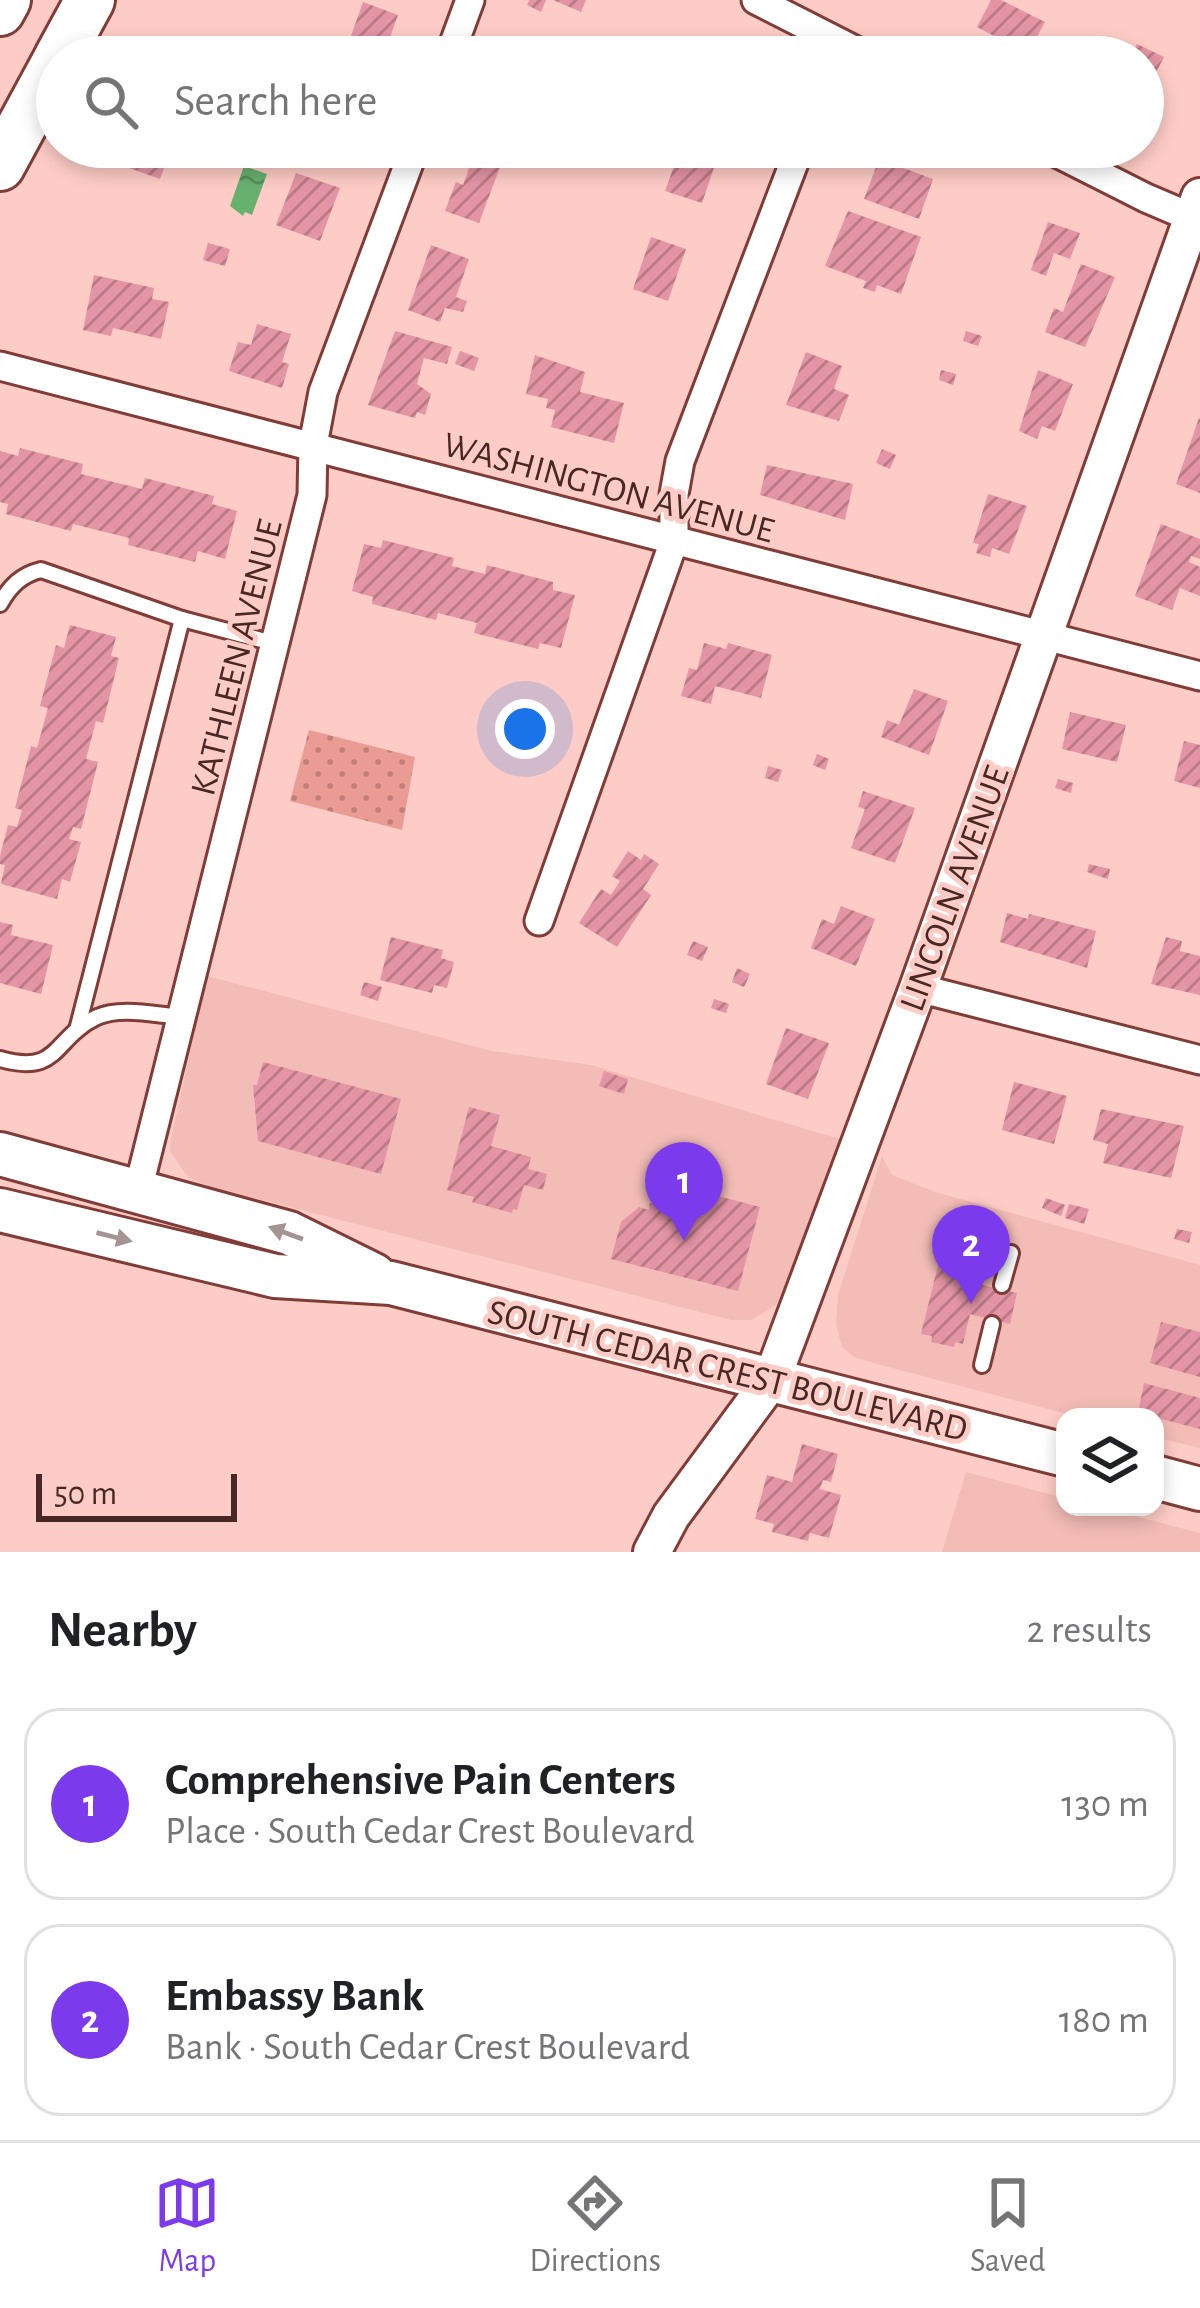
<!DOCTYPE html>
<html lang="en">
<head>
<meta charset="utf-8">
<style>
  :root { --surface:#fff; --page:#f2f2f2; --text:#202124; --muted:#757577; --line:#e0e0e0; --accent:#7c3aed }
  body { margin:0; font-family:"Alegreya Sans",sans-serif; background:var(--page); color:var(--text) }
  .controls { position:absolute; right:36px; bottom:36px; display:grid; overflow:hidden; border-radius:24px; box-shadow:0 6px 18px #0003 }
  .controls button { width:108px; height:108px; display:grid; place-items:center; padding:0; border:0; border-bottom:3px solid var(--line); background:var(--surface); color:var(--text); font:60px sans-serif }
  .scale { position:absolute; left:36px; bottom:30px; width:201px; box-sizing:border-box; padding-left:12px; border:6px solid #482825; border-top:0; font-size:33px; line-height:42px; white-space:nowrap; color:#482825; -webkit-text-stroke:9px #feccc6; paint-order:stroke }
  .you { position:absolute; left:525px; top:729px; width:42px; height:42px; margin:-30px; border:9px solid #fff; border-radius:50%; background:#1a73e8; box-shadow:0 0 0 18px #1a73e833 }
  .badge { display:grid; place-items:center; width:78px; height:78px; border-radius:50%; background:var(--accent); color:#fff; font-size:39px; font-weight:700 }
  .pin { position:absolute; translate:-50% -99px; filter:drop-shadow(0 3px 6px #0008) }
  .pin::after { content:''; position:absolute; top:63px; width:42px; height:36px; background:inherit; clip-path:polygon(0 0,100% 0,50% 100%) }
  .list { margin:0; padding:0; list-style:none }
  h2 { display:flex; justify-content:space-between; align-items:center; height:156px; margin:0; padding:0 48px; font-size:51px }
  h2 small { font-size:39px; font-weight:400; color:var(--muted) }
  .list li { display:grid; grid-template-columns:78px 1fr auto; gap:36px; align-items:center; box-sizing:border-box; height:192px; margin:0 24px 24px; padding:0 24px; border:3px solid var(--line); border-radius:36px }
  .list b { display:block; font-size:45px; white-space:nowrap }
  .list p { margin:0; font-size:39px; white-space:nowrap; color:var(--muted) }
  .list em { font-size:39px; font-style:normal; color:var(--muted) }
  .icon { flex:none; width:66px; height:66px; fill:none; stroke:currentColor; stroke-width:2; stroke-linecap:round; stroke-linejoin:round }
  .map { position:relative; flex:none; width:1200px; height:1552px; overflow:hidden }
  .search { position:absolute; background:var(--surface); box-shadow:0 6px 18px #0003; left:36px; right:36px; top:36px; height:132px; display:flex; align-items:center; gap:30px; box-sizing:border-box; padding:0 42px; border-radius:66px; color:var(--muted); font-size:45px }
  .sheet { height:588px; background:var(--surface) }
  nav { display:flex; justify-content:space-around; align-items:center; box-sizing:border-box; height:168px; border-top:3px solid var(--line); background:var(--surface); font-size:33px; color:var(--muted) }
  nav a { display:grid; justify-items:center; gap:6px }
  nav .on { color:var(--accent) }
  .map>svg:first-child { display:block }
  .built { fill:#f3bcb6 }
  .park { fill:url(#park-dots) }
  .water { fill:url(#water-ripples) }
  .building { fill:url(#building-hatch) }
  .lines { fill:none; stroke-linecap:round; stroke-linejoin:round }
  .lane-casing { stroke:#813c37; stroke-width:20 }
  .street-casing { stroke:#813c37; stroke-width:33 }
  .secondary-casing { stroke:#813c37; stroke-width:42 }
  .primary-casing { stroke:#813c37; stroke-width:48 }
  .highway-casing { stroke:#813c37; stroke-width:54 }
  .lane { stroke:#fff; stroke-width:14 }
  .street { stroke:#fff; stroke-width:27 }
  .secondary { stroke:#fff; stroke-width:36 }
  .primary { stroke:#fff; stroke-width:42 }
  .highway { stroke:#fff; stroke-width:48 }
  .oneway { fill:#a49492 }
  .labels { text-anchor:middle; stroke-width:10; stroke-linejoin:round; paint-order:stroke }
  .street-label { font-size:36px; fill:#482825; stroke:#feccc6 }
</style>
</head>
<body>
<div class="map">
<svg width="1200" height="1552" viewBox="0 0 1200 1552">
  <defs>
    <pattern id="park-dots" width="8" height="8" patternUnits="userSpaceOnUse" patternTransform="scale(3)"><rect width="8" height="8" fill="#ea9b93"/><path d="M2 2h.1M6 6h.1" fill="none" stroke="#c07e78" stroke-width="1.8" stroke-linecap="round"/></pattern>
    <pattern id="water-ripples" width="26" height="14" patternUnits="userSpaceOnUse" patternTransform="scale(3)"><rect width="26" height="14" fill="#67b16f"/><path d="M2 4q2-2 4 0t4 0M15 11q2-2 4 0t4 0" fill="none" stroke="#57905b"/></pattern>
    <pattern id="building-hatch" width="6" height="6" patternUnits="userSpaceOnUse" patternTransform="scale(3)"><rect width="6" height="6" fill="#e495a5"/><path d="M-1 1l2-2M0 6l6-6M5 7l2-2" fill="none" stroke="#bb7a86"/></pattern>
  </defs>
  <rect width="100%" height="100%" fill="#feccc6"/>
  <!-- built -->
  <g class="built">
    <path d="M207,976L492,1051L591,1065L843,1140L787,1290L775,1305L752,1320H731L208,1186L188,1177L170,1151L171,1139Z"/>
    <path d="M882,1156L892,1175L935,1192L1200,1265V1448L1155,1437V1417H1078L870,1362L854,1357L842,1347L836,1324L838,1295Z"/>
    <path d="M966,1472L1065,1498V1507H1100L1200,1533V1552H942Z"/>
  </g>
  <!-- park -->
  <path class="park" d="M309,730L415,757L402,830L290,801Z"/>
  <!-- water -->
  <path class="water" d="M244,166L267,174L252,215L245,212L243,216L230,206Z"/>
  <!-- building -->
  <g class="building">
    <path d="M529,0H546L541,12L527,5Z"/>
    <path d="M553,0H586L581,12Z"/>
    <path d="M991,0H1001L1045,22L1028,54L977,27Z"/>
    <path d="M363,2L398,15L383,57L345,53Z"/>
    <path d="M1099,42L1130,57H1092Z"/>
    <path d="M1137,44L1164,57L1143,98V57H1131Z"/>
    <path d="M117,147H172L160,179L112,162Z"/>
    <path d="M316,147H350L346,158Z"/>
    <path d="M681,147L720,150L702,203L665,191Z"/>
    <path d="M475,152L502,162L479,223L445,211L456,182L463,185Z"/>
    <path d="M879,159L933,179L919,219L864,199Z"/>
    <path d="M296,173L340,188L320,241L276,225Z"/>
    <path d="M848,211L921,237L901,294L877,285L875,292L863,288L866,281L825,266Z"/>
    <path d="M1048,222L1080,233L1070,259L1054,253L1046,276L1031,270Z"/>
    <path d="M651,237L686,249L668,301L633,289Z"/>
    <path d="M208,243L230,249L225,266L203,260Z"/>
    <path d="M431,245L469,259L456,297L467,301L463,312L445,308L440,322L408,310Z"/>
    <path d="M1081,264L1115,277L1085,347L1045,332L1054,308L1063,312Z"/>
    <path d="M94,275L154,288L152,299L169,302L161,339L113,328L111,336L83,330Z"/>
    <path d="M257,324L291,334L282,362L289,364L282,388L229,371L238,342L251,345Z"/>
    <path d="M395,331L452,347L447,364L424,358L417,384L431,394L425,415L417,412L415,418L368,405Z"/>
    <path d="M966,331L982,336L978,346L963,341Z"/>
    <path d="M460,351L479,358L474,371L455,364Z"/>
    <path d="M806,352L842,366L834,389L849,395L839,421L786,405Z"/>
    <path d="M535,355L585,372L580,392L624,403L614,443L551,427L555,410L546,408L548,399L526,394Z"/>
    <path d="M941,370L956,374L953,385L939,380Z"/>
    <path d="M1038,370L1073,384L1055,431L1042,426L1037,439L1019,431Z"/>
    <path d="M1199,418L1200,419V493L1176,484Z"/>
    <path d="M20,448L83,464L81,474L142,489L145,478L214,496L212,504L237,511L225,559L198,551L195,562L128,545L129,538L73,524L71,531L6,514L8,504L0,502V451L18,456Z"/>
    <path d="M882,449L896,455L890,469L876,463Z"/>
    <path d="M767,465L853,484L845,520L760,495Z"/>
    <path d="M988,494L1027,506L1009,554L992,548L990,557L976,553L979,544L973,543Z"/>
    <path d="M1161,524L1200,539V559L1191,556L1189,562L1200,567V596L1180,588L1172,610L1135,596Z"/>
    <path d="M383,540L454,558L452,566L485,574L487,565L553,582V590L575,595L561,648L540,643L538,649L474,633L477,623L438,613L436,620L372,604L373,597L352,591L364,544L381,548Z"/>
    <path d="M70,625L116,637L111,656L119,658L103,723L96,721L86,759L98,762L81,829L73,827L69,839L81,842L70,882L62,879L57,899L1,884L5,865L0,864V856L8,825L17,827L22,810L15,808L31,746L37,748L48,708L40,706L56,645L64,648Z"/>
    <path d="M704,643L726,649L728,643L772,655L761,698L715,686L711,704L681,696L689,668L697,670Z"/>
    <path d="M914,689L948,701L929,755L881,737L887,720L899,725Z"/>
    <path d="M1070,712L1126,725L1117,762L1062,749Z"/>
    <path d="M1184,741L1200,745V788L1174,781Z"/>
    <path d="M817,754L829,759L825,770L813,765Z"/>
    <path d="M768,766L782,770L778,782L765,778Z"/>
    <path d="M1058,779L1073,783L1071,793L1055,788Z"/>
    <path d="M863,791L915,808L895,863L851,848L865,809L858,807Z"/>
    <path d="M628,851L641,860L644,854L659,864L643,889L651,895L617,947L579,923L601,889L611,895L620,881L612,876Z"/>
    <path d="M1089,864L1110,869L1108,879L1087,872Z"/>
    <path d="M841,906L875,919L856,966L811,948L822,919L834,924Z"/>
    <path d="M1007,913L1028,919L1029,914L1096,931L1087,968L1000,942Z"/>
    <path d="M0,922L13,925L11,935L53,945L41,994L0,983Z"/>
    <path d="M391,937L443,950L441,958L454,962L447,988L434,985L432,993L380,980Z"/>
    <path d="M1166,937L1182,941L1180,951L1200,956V995L1151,984Z"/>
    <path d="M693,941L708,947L702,961L687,955Z"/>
    <path d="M737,968L750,974L744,987L732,982Z"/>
    <path d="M364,982L382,987L378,1001L360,995Z"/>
    <path d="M714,999L729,1004L726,1013L711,1008Z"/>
    <path d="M786,1028L829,1043L808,1099L766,1084Z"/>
    <path d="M263,1062L401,1099L381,1174L258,1141L253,1085H257Z"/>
    <path d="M604,1071L628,1079L624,1094L599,1086Z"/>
    <path d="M1014,1082L1067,1096L1054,1144L1002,1130Z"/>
    <path d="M469,1107L500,1115L491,1146L531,1157L528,1169L547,1174L543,1190L524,1185L517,1210L513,1209L512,1213L472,1202L474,1197L447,1190Z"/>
    <path d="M1101,1109L1184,1126L1171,1178L1103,1163L1108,1144L1093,1140Z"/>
    <path d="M714,1195L760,1207L738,1291L611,1259L621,1222L639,1207L649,1210L650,1203L703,1216Z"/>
    <path d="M1046,1198L1065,1205L1061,1216L1042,1208Z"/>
    <path d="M1069,1204L1089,1209L1084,1224L1065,1218Z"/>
    <path d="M1177,1229L1192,1232L1189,1243L1174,1239Z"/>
    <path d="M939,1261L981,1272L978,1284L1017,1293L1010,1324L970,1314L963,1344L955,1342L954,1347L931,1342L932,1336L921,1334Z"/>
    <path d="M1161,1322L1200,1332V1377L1150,1363Z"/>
    <path d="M1144,1383L1200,1398V1429L1138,1413Z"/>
    <path d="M802,1444L838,1454L831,1482L823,1480L820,1489L841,1495L829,1538L810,1533L808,1541L772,1532L774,1524L755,1519L767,1475L792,1482Z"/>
  </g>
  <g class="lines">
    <defs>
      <g id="lane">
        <path d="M0,604C10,586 21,575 41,570L182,619L277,644"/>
        <path d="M77,1030L182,619"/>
        <path d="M0,1059C61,1076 52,1038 97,1017C121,1006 156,1015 182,1017"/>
        <path d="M1002,1285L1011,1253"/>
        <path d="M982,1365L992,1324"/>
      </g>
      <g id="street">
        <path d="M756,0L868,57"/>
        <path d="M449,57L470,0"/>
        <path d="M1045,147L1146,198L1200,221"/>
        <path d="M0,366L1200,676"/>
        <path d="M539,921L674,541V494L680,461L800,147"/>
        <path d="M918,988L1200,1060"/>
        <path d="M138,1190L312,495L313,445L323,392L415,147"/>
      </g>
      <path id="secondary" d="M652,1552L671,1516L772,1379L918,988L1200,197"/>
      <g id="primary">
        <path d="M0,1154L289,1233L374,1275"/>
        <path d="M0,1210L275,1276L391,1283L1065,1455"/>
        <path d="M1155,1477L1200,1489"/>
      </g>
      <g id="highway">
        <path d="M0,11L6,0"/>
        <path d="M59,57L90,0"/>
        <path d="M0,166L57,61"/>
      </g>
    </defs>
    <!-- lane casing -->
    <use href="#lane" class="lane-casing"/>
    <!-- street casing -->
    <use href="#street" class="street-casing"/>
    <!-- secondary casing -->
    <use href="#secondary" class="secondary-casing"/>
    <!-- primary casing -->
    <use href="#primary" class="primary-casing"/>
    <!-- highway casing -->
    <use href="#highway" class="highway-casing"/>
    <!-- lane -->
    <use href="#lane" class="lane"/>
    <!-- street -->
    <use href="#street" class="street"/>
    <!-- secondary -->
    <use href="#secondary" class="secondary"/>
    <!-- primary -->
    <use href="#primary" class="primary"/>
    <!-- highway -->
    <use href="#highway" class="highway"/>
  </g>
  <!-- one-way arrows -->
  <defs><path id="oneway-solid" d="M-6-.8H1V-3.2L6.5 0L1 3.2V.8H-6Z" transform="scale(3)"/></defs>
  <g class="oneway">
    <use href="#oneway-solid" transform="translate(286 1233) rotate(-160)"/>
    <use href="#oneway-solid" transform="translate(114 1237) rotate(14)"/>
  </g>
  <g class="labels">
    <!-- street labels -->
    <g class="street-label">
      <text transform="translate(609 486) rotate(15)" y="13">WASHINGTON AVENUE</text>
      <text transform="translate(235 657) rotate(-76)" y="13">KATHLEEN AVENUE</text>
      <text transform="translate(953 888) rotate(-70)" y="13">LINCOLN AVENUE</text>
      <text transform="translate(728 1369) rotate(14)" y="13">SOUTH CEDAR CREST BOULEVARD</text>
    </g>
  </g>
</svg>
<div class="controls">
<button><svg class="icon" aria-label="layers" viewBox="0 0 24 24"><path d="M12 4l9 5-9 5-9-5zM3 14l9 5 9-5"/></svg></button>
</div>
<div class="scale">50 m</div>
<div class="you"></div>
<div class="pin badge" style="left:684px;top:1241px">1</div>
<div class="pin badge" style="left:971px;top:1304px">2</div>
<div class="search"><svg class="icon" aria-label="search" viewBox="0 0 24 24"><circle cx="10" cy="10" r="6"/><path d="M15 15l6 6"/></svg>Search here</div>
</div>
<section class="sheet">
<h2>Nearby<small>2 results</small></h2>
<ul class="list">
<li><span class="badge">1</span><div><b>Comprehensive Pain Centers</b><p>Place · South Cedar Crest Boulevard</p></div><em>130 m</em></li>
<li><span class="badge">2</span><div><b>Embassy Bank</b><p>Bank · South Cedar Crest Boulevard</p></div><em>180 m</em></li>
</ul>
</section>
<nav>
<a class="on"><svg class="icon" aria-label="map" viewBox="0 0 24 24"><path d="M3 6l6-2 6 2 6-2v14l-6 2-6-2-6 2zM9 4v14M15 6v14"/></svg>Map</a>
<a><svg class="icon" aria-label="directions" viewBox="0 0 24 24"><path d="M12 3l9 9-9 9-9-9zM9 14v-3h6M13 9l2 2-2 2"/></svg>Directions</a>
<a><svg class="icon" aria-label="saved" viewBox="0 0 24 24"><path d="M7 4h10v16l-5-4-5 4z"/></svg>Saved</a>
</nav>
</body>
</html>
